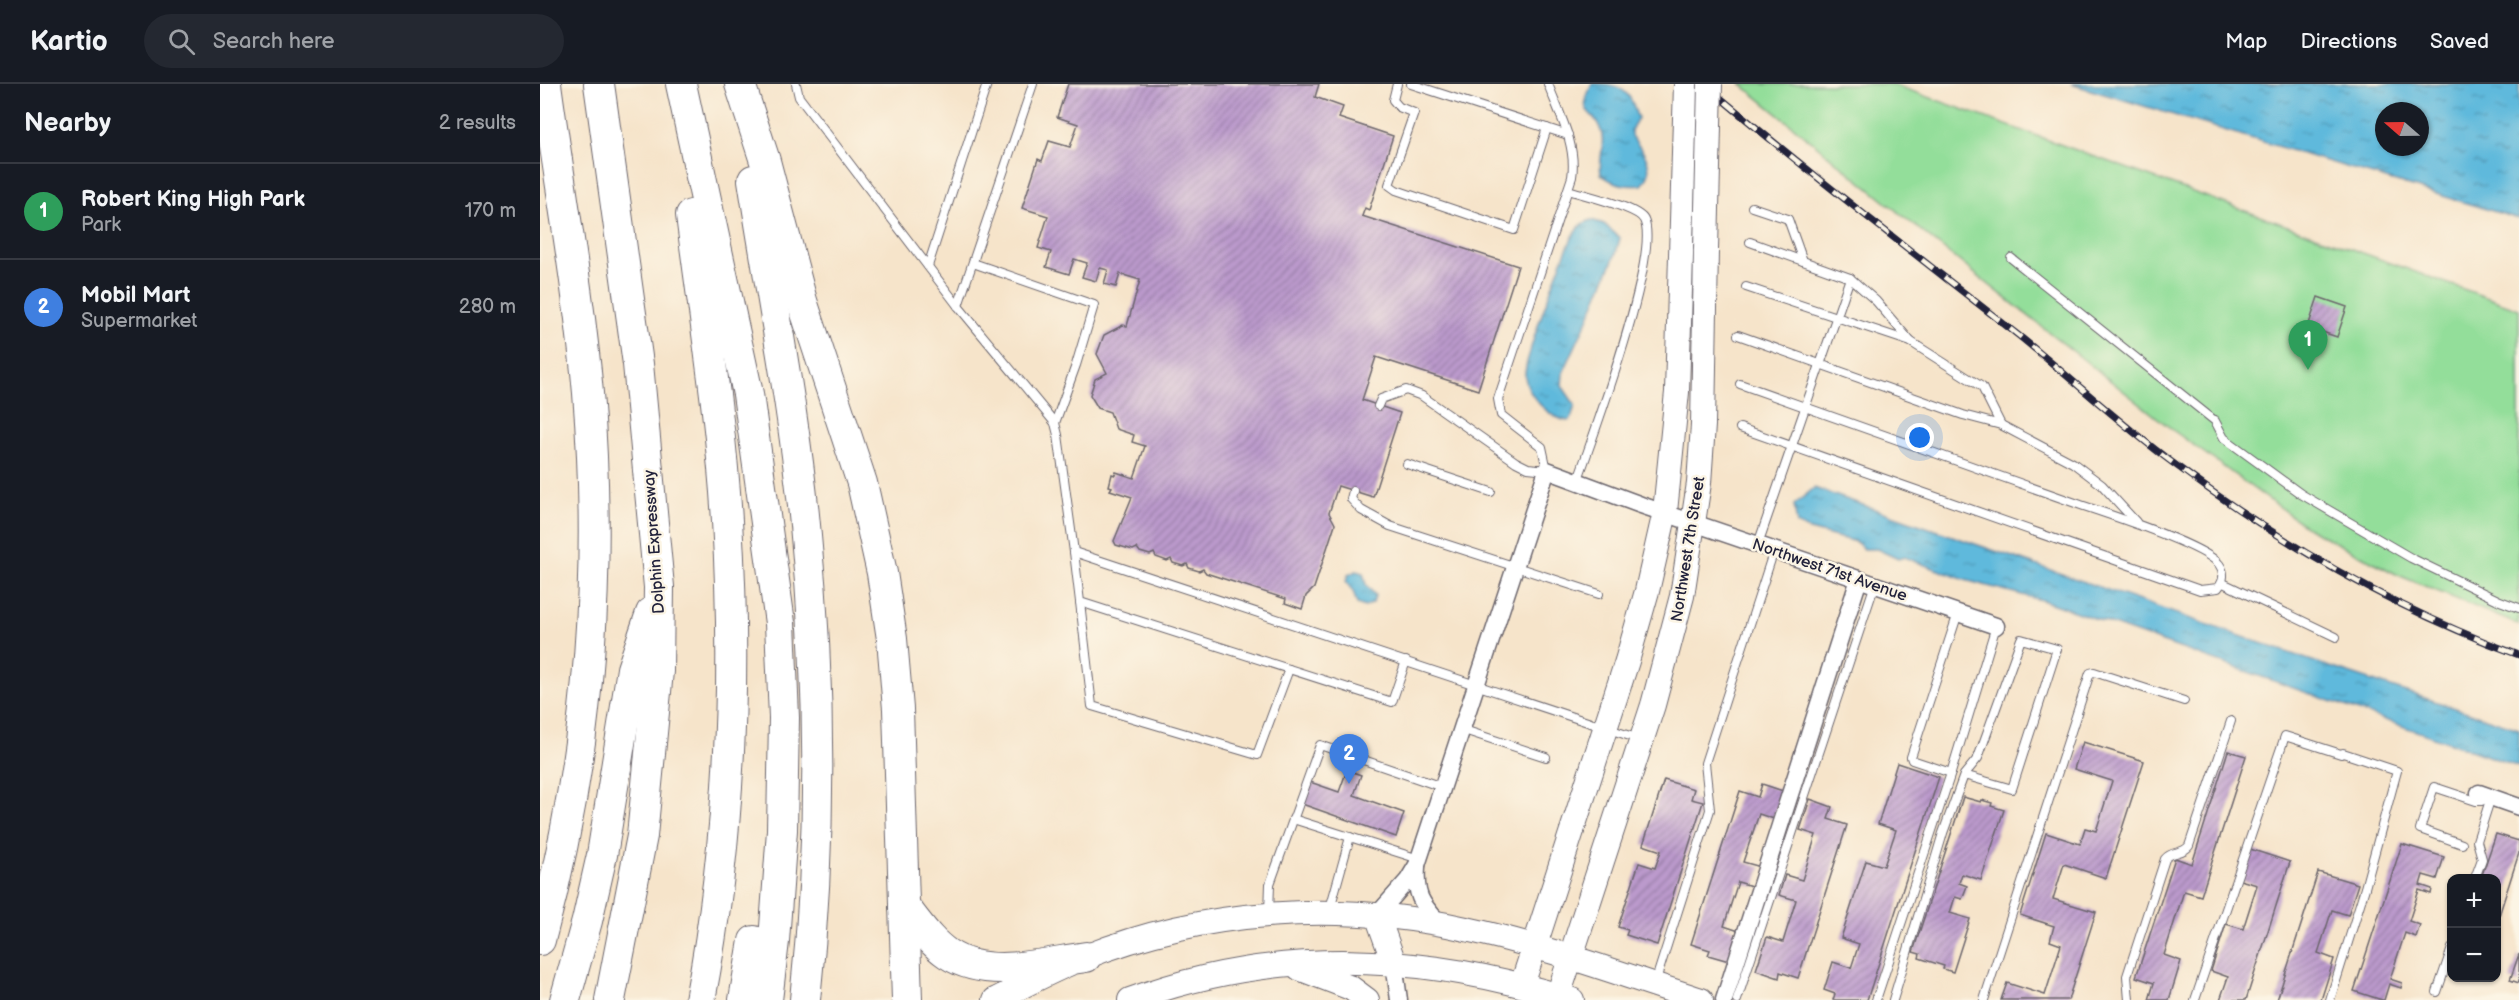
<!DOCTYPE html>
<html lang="en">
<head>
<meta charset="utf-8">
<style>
  :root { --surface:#171b24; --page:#242831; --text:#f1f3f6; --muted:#9ea1a6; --line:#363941; --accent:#d93025 }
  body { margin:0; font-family:"Balsamiq Sans",sans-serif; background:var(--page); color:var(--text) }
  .controls { position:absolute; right:18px; bottom:18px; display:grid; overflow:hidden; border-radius:12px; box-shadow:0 2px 4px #0004 }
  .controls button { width:54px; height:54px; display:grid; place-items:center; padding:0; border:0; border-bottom:2px solid var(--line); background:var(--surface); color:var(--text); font:30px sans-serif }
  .compass { position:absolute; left:1835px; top:18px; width:54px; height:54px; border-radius:50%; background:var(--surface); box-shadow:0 2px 4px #0004; rotate:290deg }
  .you { position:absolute; left:1380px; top:354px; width:21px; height:21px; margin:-15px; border:4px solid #fff; border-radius:50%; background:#1a73e8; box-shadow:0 0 0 9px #1a73e833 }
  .badge { display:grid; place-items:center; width:39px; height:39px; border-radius:50%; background:var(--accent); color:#fff; font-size:20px; font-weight:700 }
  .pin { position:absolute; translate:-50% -50px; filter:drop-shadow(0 2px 3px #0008) }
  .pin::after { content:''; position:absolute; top:32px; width:21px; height:18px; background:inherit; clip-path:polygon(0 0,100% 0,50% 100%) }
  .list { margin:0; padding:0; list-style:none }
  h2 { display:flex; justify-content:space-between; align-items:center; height:78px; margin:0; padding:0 24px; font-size:26px }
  h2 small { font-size:20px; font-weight:400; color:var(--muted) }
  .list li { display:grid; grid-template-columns:39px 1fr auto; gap:18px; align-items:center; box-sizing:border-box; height:96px; padding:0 24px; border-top:2px solid var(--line) }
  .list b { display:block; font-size:22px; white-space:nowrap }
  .list p { margin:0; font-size:20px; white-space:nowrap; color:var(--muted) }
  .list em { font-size:20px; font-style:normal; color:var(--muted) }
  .icon { flex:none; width:33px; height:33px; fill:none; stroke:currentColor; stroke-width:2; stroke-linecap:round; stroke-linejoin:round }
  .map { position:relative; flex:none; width:1979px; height:916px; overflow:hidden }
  header { display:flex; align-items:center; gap:36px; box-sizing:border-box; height:84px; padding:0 30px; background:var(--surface); border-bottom:2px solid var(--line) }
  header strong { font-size:28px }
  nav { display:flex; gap:33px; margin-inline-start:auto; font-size:21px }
  .search { width:420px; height:54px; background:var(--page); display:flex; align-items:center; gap:15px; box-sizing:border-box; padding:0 21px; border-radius:33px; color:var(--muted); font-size:22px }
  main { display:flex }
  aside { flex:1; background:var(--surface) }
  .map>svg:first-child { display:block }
  .green { fill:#93de9a; stroke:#5a806a; stroke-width:1.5 }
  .water { fill:url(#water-ripples); stroke:#406e8c; stroke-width:1.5; fill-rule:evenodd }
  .building { fill:url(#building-hatch) }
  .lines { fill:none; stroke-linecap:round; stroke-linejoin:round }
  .lane-casing { stroke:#6c666d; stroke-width:10 }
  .street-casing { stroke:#6c666d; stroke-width:19 }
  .secondary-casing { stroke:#6c666d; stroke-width:26 }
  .highway-casing { stroke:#6c666d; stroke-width:32 }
  .lane { stroke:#fff; stroke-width:8 }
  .street { stroke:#fff; stroke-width:16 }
  .secondary { stroke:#fff; stroke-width:24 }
  .highway { stroke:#fff; stroke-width:30 }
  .rail-casing { stroke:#22223b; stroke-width:7 }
  .rail { stroke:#fcf5e5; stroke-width:4.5; stroke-dasharray:14; stroke-linecap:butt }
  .secondary-bridge-casing { stroke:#6c666d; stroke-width:26; stroke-linecap:butt }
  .secondary-bridge { stroke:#fff; stroke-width:24 }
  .labels { text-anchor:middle; stroke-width:5; stroke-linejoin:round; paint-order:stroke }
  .street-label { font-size:16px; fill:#22223b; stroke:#fcf5e5 }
</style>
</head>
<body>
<header>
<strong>Kartio</strong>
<div class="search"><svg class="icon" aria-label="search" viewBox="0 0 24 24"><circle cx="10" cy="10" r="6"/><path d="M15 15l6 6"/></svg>Search here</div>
<nav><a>Map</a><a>Directions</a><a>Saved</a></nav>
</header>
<main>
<aside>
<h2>Nearby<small>2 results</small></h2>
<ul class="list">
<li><span class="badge" style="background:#2e9e5b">1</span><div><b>Robert King High Park</b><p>Park</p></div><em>170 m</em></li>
<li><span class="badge" style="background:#3f7fe0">2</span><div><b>Mobil Mart</b><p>Supermarket</p></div><em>280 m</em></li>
</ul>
</aside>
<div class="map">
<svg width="1979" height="916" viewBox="0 0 1979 916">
  <defs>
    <pattern id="water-ripples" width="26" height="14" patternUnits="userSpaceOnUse" patternTransform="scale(1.5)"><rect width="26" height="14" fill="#5fb9dc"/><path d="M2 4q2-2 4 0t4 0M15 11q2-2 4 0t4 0" fill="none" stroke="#4e96b4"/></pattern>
    <pattern id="building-hatch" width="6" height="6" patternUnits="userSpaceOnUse" patternTransform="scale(1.5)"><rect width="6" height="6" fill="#bb9acc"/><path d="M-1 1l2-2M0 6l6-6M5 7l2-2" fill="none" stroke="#987da7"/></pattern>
  </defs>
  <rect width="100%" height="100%" fill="#fcf5e5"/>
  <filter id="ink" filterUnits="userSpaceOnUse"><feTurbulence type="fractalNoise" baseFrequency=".0167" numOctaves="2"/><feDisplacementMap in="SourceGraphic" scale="12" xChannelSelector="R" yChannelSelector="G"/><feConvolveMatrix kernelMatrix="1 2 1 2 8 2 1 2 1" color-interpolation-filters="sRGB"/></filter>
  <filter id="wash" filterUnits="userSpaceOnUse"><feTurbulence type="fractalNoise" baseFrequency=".008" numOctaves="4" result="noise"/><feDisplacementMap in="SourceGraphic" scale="24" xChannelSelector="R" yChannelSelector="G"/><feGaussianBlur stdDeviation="1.35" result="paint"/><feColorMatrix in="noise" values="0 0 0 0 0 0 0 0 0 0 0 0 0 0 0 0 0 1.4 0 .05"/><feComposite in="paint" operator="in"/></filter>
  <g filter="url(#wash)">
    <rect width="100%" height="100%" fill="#f6e4ca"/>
    <!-- green -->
    <path class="green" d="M1201,0H1352L1979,225V541L1858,491L1768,444L1634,347L1391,155Z"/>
    <!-- water -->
    <g class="water">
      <path d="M1052,0C1071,0 1085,1 1093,20C1095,25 1095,29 1098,34L1091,46V52C1102,65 1118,85 1102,101C1088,103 1072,100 1061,90C1058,76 1066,60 1061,47C1053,22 1036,34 1052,0Z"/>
      <path d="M1531,0H1979V135ZM1844,27H1880V63H1844Z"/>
      <path d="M1051,136L1064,140L1080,154L1076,169L1048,235L1023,289L1022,302L1035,321L1031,335L1028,337C1010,334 988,313 985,293C983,277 1027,156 1039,143C1042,140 1046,138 1051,136Z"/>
      <path d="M1274,404L1772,577L1979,645V683L1505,517L1425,496L1364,473L1358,475L1337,465H1324L1316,458L1266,445L1257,440L1254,421Z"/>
      <path d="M816,487L823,489L826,501L835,511L833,519L825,523L817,520L813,507L806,498L808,491Z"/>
    </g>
    <g id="blocks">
      <!-- building -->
      <g class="building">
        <path d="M528,0H779L775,13L803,23L799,34L853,52L829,126L825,124L822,132L978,182L938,306L836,273L822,316L860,329L833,413L798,402L789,429L795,440L774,504L766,512L762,525L745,519L746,515L666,489L663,485L659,487L649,484L647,480L643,482L633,479L631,475L627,477L616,473L614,469L610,471L600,468L597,464L593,466L576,461L574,457L592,413L570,406L572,403L569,402L572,390L575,391L576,388L594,394L605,362L592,358L594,351L576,345L570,328L558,324L550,311L555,295L567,289L557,270L564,251L583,241L587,242L600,196L580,190L576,203L564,200L568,186L560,184L556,197L542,193L547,179L534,175L529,190L506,183L511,168L498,164L508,132L482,124L498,75L502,77L509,57L530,63L538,40L517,33Z"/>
        <path d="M1778,213L1807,223L1797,253L1768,243Z"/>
        <path d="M1543,658L1604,677L1566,794L1524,780L1513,815L1556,828L1528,916H1461L1467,899L1505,911L1521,861L1510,857L1514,842L1480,831L1506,749L1540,760L1545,744L1556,747L1572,697L1534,685Z"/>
        <path d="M1688,667L1706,672L1661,812L1644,807L1624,871L1641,877L1629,916H1609L1614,899L1596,893L1635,774L1652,780Z"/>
        <path d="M1357,679L1399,693L1327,916H1293L1295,910L1284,906L1293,878L1311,884L1319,860L1301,854L1326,777L1344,782L1356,746L1338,740Z"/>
        <path d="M807,686L821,691L814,711L864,729L856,753L762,720L770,698L799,708Z"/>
        <path d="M1124,696L1154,705L1151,715L1163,718L1117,861L1086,851L1088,846L1078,843L1099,779L1115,784L1121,767L1103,761Z"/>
        <path d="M1222,700L1243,707L1234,735L1219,730L1203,778L1221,783L1215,803L1198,798L1184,842L1199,847L1189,877L1168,871L1170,866L1151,860L1200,707L1218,713Z"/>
        <path d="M1423,713L1441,718L1442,716L1445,717L1452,719L1451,722L1464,726L1441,796L1422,790L1419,799L1427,802L1422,815L1415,813L1410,829L1430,835L1413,888L1403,885L1404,882L1379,874L1380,870L1373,868Z"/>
        <path d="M1270,715L1292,723L1288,735L1307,741L1258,894L1240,888L1239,894L1216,886L1227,853L1243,858L1256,816L1239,811L1245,791L1262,796L1276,751L1260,746Z"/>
        <path d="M1956,750L1979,757V769L1957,838L1956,794H1941Z"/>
        <path d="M1862,760L1904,773L1897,795L1883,791L1880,801L1892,805L1891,810L1879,806L1869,837L1880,841L1876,853L1865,849L1850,895L1862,899L1861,904L1849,900L1844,916H1842L1814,907Z"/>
        <path d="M1710,765L1750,778L1706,916H1680L1688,893L1671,887L1686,840L1703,845L1717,801L1700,796Z"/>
        <path d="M1778,788L1818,800L1808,831L1792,826L1778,869L1794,875L1781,916H1737Z"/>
        <path d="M1979,870V899L1970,896Z"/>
      </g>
    </g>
  </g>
  <g filter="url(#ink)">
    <use href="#blocks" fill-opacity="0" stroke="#6c666d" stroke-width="1.5"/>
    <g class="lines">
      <defs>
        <g id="lane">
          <path d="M256,0L259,13L418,222L515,339L518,351L534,468L1099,655"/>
          <path d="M857,0L853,16L859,23L874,29L849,101L856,106L974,146L1007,44"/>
          <path d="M871,0L1028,51"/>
          <path d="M1028,106C1043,111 1098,123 1104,136C1121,170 1052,355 1037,398"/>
          <path d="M1212,123L1248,135L1263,177"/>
          <path d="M1210,158L1310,194L1336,217L1371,258"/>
          <path d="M1471,174L1675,337L1684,354L1761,410L1871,474L1960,517L1979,524"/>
          <path d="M433,179L554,221L536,281L515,339"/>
          <path d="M388,182L447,0"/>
          <path d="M1206,203L1371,258L1442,303L1461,341L1533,379L1562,401L1596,438"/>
          <path d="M418,222L493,0"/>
          <path d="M1198,251L1423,331L1461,341"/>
          <path d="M838,322L841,315L866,306L882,312L976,378L988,384L1007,386L1002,363L961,331L958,315L1032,93C1037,61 1019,29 1008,0"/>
          <path d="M1200,344L1660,506L1678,504C1684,497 1685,488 1679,480C1664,461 1568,430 1541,421C1427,381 1313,341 1200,300"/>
          <path d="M867,380L951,408"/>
          <path d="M813,407L811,415L821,426L850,442L1059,510"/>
          <path d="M1218,460L1310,194"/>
          <path d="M534,468L540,518L852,618L866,577"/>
          <path d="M1683,499L1796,553"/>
          <path d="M540,518L552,622L717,671L749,585"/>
          <path d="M921,645L1006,673"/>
          <path d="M1411,689L1372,676L1371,673L1418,529"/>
          <path d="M753,735L879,775"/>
          <path d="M1922,760L1880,745L1894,703L1936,717H1942L1944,711"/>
          <path d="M1935,794L1942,775L1937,757L1951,713"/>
          <path d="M789,828L810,753"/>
          <path d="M729,829L730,800L780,661L902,703"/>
          <path d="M1115,899L1170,726L1165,679L1234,466"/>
          <path d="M1897,908L1912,864"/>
          <path d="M1197,916L1335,500"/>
          <path d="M1336,916L1411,689L1456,542"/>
          <path d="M1353,916L1403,749L1424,691L1438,674L1481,555L1517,565L1472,705L1424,691"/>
          <path d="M1444,916L1550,589L1554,588L1644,617"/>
          <path d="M1589,916L1587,892L1625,775C1632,766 1642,771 1649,762L1691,637"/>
          <path d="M1655,916L1745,652L1801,670"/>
          <path d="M1790,916L1825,804L1857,687L1803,669"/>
        </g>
        <g id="street">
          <path d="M1939,709L1979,723"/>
          <path d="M877,782C875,811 880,818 899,839"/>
          <path d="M837,831L868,796L877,781L1007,386L1101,421L1456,542"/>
          <path d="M854,879L859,916"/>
          <path d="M1184,916L1319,495"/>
        </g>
        <g id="secondary">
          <path d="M837,831L854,879"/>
          <path d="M759,884L811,904L827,916"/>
          <path d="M982,901L1087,577L1107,507L1125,428L1137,308L1146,0"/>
          <path d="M1018,912L1113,621L1142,512L1159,399L1163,341L1166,166"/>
          <path d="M455,916C485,901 514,885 545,873C665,825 800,817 926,845C1005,862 1083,891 1161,916"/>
          <path d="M590,916C735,862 886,869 1032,916"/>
        </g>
        <g id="highway">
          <path d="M59,0L98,280L119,503L118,587L102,752L70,916"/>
          <path d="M141,0L208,310L240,539L244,634L242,746L234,857L227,916"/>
          <path d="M200,0L225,77L262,217L322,399L342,489L352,555L358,625L367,916"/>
          <path d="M213,96C231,211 254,326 265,441C281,600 282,757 265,916"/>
          <path d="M151,131C164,233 181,335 187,437C197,597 190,758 160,916"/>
          <path d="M364,822C378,839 390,858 408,870C448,896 502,879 546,873"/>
          <path d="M0,856C49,677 63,494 48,309C39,206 20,103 6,0"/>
          <path d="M25,916L47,837L62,771L92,585L111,529"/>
          <path d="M204,916L214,857"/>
        </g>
      </defs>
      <!-- lane casing -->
      <use href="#lane" class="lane-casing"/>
      <!-- street casing -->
      <use href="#street" class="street-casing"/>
      <!-- secondary casing -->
      <use href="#secondary" class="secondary-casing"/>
      <!-- highway casing -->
      <use href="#highway" class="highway-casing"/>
      <!-- lane -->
      <use href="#lane" class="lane"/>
      <!-- street -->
      <use href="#street" class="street"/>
      <!-- secondary -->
      <use href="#secondary" class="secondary"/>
      <!-- highway -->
      <use href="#highway" class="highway"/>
      <defs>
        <path id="rail" d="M1164,0C1266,87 1373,168 1478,251C1530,293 1579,339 1633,379C1738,458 1855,525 1979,571"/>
      </defs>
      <!-- rail casing -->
      <use href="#rail" class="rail-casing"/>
      <!-- rail -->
      <use href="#rail" class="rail"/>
      <defs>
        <path id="secondary-bridge" d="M1166,166L1170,0"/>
      </defs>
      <!-- secondary-bridge casing -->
      <use href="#secondary-bridge" class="secondary-bridge-casing"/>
      <!-- secondary-bridge -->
      <use href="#secondary-bridge" class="secondary-bridge"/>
    </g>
  </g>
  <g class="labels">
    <!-- street labels -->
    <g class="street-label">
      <text transform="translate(113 458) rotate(-94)" y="6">Dolphin Expressway</text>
      <text transform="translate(1147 465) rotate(-81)" y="6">Northwest 7th Street</text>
      <text transform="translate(1290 485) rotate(19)" y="6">Northwest 71st Avenue</text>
    </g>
  </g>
</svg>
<div class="controls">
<button>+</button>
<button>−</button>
</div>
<svg class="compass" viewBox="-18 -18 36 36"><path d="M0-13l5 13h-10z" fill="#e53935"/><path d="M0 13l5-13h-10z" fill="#9ea1a6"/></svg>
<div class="you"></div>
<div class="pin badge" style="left:1768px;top:286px;background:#2e9e5b">1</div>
<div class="pin badge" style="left:809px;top:700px;background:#3f7fe0">2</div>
</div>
</main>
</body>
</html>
